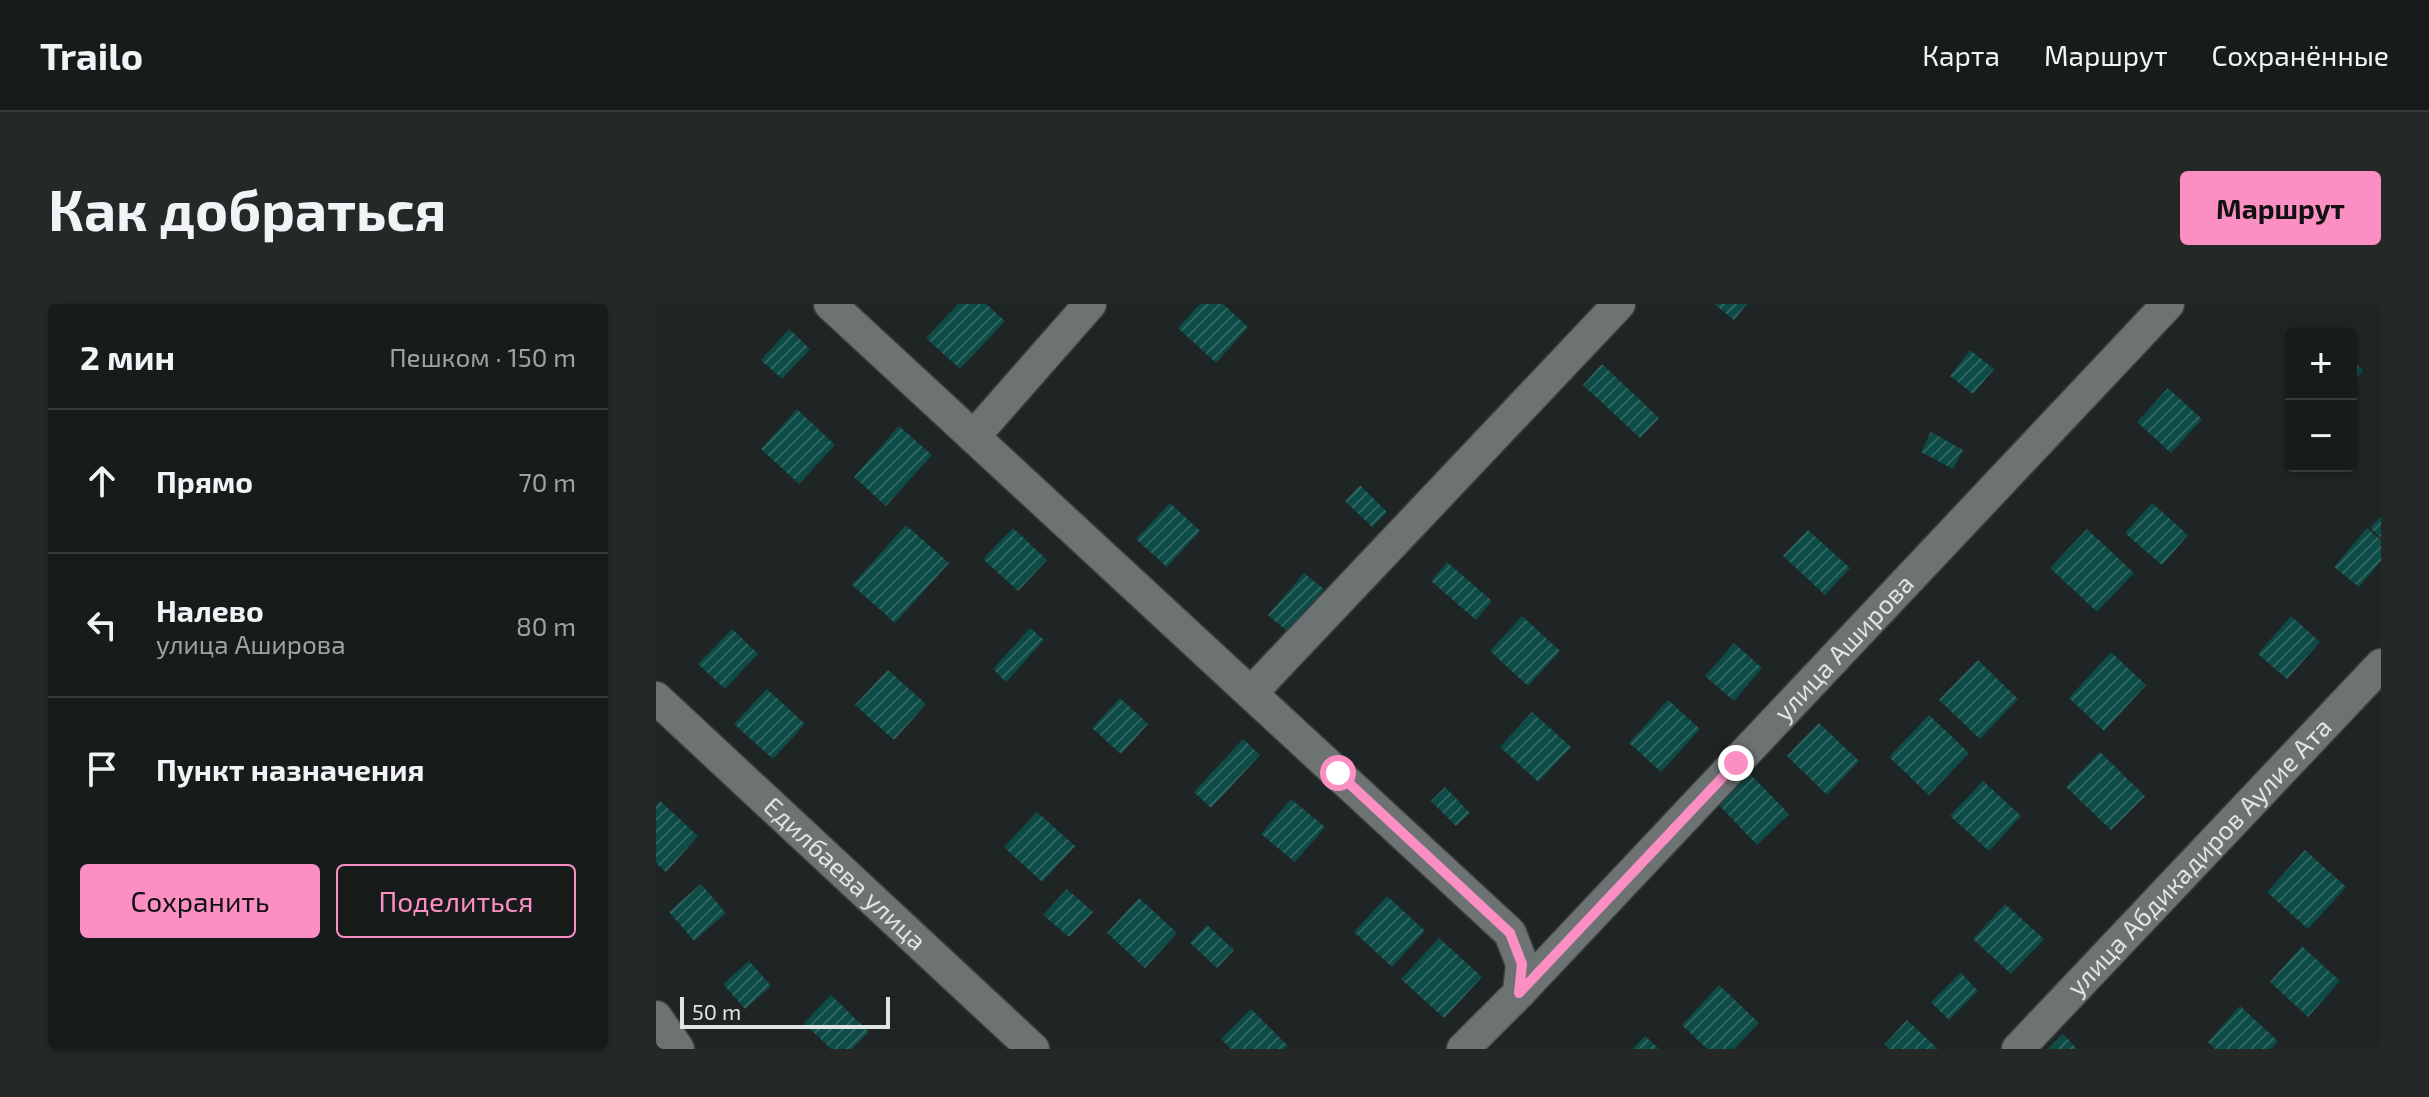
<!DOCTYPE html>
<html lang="ru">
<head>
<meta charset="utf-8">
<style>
  :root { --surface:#171c1b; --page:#242928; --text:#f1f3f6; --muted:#9ea1a3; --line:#363a3a; --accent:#fb8fc4 }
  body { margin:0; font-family:"Exo 2",sans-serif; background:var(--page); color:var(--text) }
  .controls { position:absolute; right:24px; top:24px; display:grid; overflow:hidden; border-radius:8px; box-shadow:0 2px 6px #0004 }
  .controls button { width:72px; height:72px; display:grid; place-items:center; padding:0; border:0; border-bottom:2px solid var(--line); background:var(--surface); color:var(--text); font:40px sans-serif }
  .scale { position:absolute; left:24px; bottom:20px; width:210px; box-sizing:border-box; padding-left:8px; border:4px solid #e0e4e3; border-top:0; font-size:22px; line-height:28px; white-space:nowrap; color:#e0e4e3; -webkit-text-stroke:6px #1f2524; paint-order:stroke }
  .stop { position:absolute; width:24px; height:24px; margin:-18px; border:6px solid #fb8fc4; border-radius:50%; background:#fff }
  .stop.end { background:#fb8fc4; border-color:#fff; box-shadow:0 2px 8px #0008 }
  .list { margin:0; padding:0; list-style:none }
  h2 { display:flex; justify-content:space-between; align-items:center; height:104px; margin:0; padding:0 32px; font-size:34px }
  h2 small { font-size:26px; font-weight:400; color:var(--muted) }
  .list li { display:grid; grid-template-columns:52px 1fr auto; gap:24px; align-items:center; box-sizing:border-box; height:144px; padding:0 32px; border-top:2px solid var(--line) }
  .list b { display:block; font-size:30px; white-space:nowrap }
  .list p { margin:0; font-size:26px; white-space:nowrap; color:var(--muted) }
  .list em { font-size:26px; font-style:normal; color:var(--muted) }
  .actions { display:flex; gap:16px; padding:24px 32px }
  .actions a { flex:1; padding:18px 0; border:2px solid var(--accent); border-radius:8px; text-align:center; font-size:28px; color:var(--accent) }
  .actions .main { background:var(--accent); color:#111 }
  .icon { flex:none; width:44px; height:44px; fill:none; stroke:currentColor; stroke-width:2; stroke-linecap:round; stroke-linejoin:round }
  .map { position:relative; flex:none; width:1725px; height:745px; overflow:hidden; border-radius:8px }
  header { display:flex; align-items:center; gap:48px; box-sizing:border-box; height:112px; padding:0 40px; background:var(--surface); border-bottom:2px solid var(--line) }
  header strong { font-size:38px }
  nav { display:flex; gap:44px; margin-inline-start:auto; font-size:28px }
  .intro { display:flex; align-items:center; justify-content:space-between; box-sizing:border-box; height:192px; padding:0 48px }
  h1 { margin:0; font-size:56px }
  .button { padding:20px 36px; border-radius:8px; background:var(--accent); color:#111; font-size:28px; font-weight:700 }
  main { display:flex; gap:48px; padding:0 48px }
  aside { flex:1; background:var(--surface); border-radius:8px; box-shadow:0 2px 6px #0004 }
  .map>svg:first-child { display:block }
  .building { fill:url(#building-hatch) }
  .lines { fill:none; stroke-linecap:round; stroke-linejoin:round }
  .minor-casing { stroke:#3d4141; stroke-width:35 }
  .minor { stroke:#6c7372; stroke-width:32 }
  .route { stroke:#fb8fc4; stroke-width:10 }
  .labels { text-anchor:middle; stroke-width:6; stroke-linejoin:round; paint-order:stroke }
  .street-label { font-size:26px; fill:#e0e4e3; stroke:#1f2524 }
</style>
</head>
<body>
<header>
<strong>Trailo</strong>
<nav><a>Карта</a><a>Маршрут</a><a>Сохранённые</a></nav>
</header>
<div class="intro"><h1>Как добраться</h1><a class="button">Маршрут</a></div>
<main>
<aside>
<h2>2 мин<small>Пешком · 150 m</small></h2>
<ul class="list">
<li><svg class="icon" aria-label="ahead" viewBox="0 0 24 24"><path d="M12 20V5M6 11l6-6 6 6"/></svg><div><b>Прямо</b></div><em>70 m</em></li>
<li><svg class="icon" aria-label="left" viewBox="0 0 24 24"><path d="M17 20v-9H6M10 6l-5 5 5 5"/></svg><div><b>Налево</b><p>улица Аширова</p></div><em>80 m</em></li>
<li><svg class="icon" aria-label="arrive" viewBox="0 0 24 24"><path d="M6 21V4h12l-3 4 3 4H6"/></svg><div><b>Пункт назначения</b></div></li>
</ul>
<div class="actions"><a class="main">Сохранить</a><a>Поделиться</a></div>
</aside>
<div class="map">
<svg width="1725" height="745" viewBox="0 0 1725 745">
  <defs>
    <pattern id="building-hatch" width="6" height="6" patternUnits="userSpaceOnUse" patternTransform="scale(2)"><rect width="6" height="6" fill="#0d4b46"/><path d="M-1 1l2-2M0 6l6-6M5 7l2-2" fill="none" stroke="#306561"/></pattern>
  </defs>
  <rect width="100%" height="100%" fill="#1f2524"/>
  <!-- building -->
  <g class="building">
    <path d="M302,0H330L349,17L304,65L270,34Z"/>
    <path d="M544,0H567L592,23L560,59L522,24Z"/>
    <path d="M1058,0H1091L1078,16Z"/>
    <path d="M133,25L154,45L126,75L105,56Z"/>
    <path d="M1314,46L1338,65L1317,90L1294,72Z"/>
    <path d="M1695,56L1707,66L1695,81Z"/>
    <path d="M946,60L1003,114L984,134L927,81Z"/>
    <path d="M1512,84L1546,115L1515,149L1481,118Z"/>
    <path d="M141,105L179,141L143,180L105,145Z"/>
    <path d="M243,122L276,151L230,202L198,173Z"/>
    <path d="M1275,128L1307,146L1297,165L1265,148Z"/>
    <path d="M704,181L731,208L716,223L689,197Z"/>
    <path d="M514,199L544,227L511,263L480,235Z"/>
    <path d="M1496,199L1532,231L1506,261L1469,229Z"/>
    <path d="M1725,212V234L1714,224Z"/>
    <path d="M250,221L293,259L239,319L196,281Z"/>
    <path d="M357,224L391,256L362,287L327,255Z"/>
    <path d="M1711,224L1725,236V257L1703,283L1678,263Z"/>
    <path d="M1431,225L1478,269L1441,308L1394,264Z"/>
    <path d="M1152,226L1194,264L1169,291L1127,252Z"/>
    <path d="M791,258L836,297L820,316L775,277Z"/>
    <path d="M648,269L668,285L632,328L612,311Z"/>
    <path d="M866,312L904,347L872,382L834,347Z"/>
    <path d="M1635,312L1664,338L1631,375L1602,350Z"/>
    <path d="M374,324L388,336L350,378L337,365Z"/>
    <path d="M76,325L102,350L69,385L42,360Z"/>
    <path d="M1078,339L1106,364L1078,397L1049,372Z"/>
    <path d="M1455,348L1490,381L1448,427L1413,394Z"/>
    <path d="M1322,356L1362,395L1324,435L1283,396Z"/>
    <path d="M232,366L270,400L238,436L199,401Z"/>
    <path d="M111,385L149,420L117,455L78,420Z"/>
    <path d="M464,394L492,420L465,450L436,424Z"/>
    <path d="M1012,396L1044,425L1005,468L973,439Z"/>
    <path d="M876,408L915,443L882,478L844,443Z"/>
    <path d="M1273,411L1313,449L1273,491L1233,453Z"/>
    <path d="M1163,419L1203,457L1171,491L1131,452Z"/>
    <path d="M587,435L604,451L555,504L538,488Z"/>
    <path d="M1444,448L1489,492L1455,526L1410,483Z"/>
    <path d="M1094,470L1133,510L1101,541L1062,500Z"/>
    <path d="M1327,477L1365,512L1333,547L1294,512Z"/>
    <path d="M789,483L814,509L800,522L775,497Z"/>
    <path d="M635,495L669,523L639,558L605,530Z"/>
    <path d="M4,497L42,532L10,568L0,559V502Z"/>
    <path d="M381,508L419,542L386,578L348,543Z"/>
    <path d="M1649,546L1690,583L1652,625L1611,588Z"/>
    <path d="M45,580L70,609L38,637L13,608Z"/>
    <path d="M411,585L437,608L413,633L387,611Z"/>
    <path d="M731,592L769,627L736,663L698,628Z"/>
    <path d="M483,594L521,629L489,664L451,629Z"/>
    <path d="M1349,600L1388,635L1355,670L1317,635Z"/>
    <path d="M551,621L578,646L561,664L534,639Z"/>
    <path d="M783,634L826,673L788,714L745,675Z"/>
    <path d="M1646,642L1684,677L1652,713L1614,678Z"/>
    <path d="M93,657L115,682L89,705L67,680Z"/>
    <path d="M1305,669L1322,687L1293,716L1275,698Z"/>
    <path d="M1063,681L1103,719L1078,745H1051L1026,721Z"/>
    <path d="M175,691L213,728L196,745H175L148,719Z"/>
    <path d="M1584,702L1622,737L1615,745H1559L1552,738Z"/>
    <path d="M595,705L632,742L629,745H575L565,735Z"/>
    <path d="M1251,716L1282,745H1233L1228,741Z"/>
    <path d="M1407,730L1421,745H1392Z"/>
    <path d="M989,732L1003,745H976Z"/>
  </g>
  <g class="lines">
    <defs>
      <g id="minor">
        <path d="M174,0L854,629L866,660L863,689L807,745"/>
        <path d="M319,131L434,0"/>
        <path d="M595,389L963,0"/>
        <path id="s1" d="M0,394L377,745"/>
        <path id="s2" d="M863,689L1512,0"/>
        <path d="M0,713L22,745"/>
        <path id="s3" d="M1362,745L1725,361"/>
      </g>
    </defs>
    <!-- minor casing -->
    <use href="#minor" class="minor-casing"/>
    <!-- minor -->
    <use href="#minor" class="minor"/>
  </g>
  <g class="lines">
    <!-- route -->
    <path class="route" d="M682,469L854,629L866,660L863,689L1080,459"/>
  </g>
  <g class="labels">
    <!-- street labels -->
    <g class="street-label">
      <text dy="9" stroke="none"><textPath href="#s2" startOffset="474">улица Аширова</textPath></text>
      <text dy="9" stroke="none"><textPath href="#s3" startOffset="264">улица Абдикадиров Аулие Ата</textPath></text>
      <text dy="9" stroke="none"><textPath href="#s1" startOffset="258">Едилбаева улица</textPath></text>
    </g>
  </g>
</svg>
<div class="controls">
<button>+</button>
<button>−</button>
</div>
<div class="scale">50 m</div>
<div class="stop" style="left:682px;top:469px"></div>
<div class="stop end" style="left:1080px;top:459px"></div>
</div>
</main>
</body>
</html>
